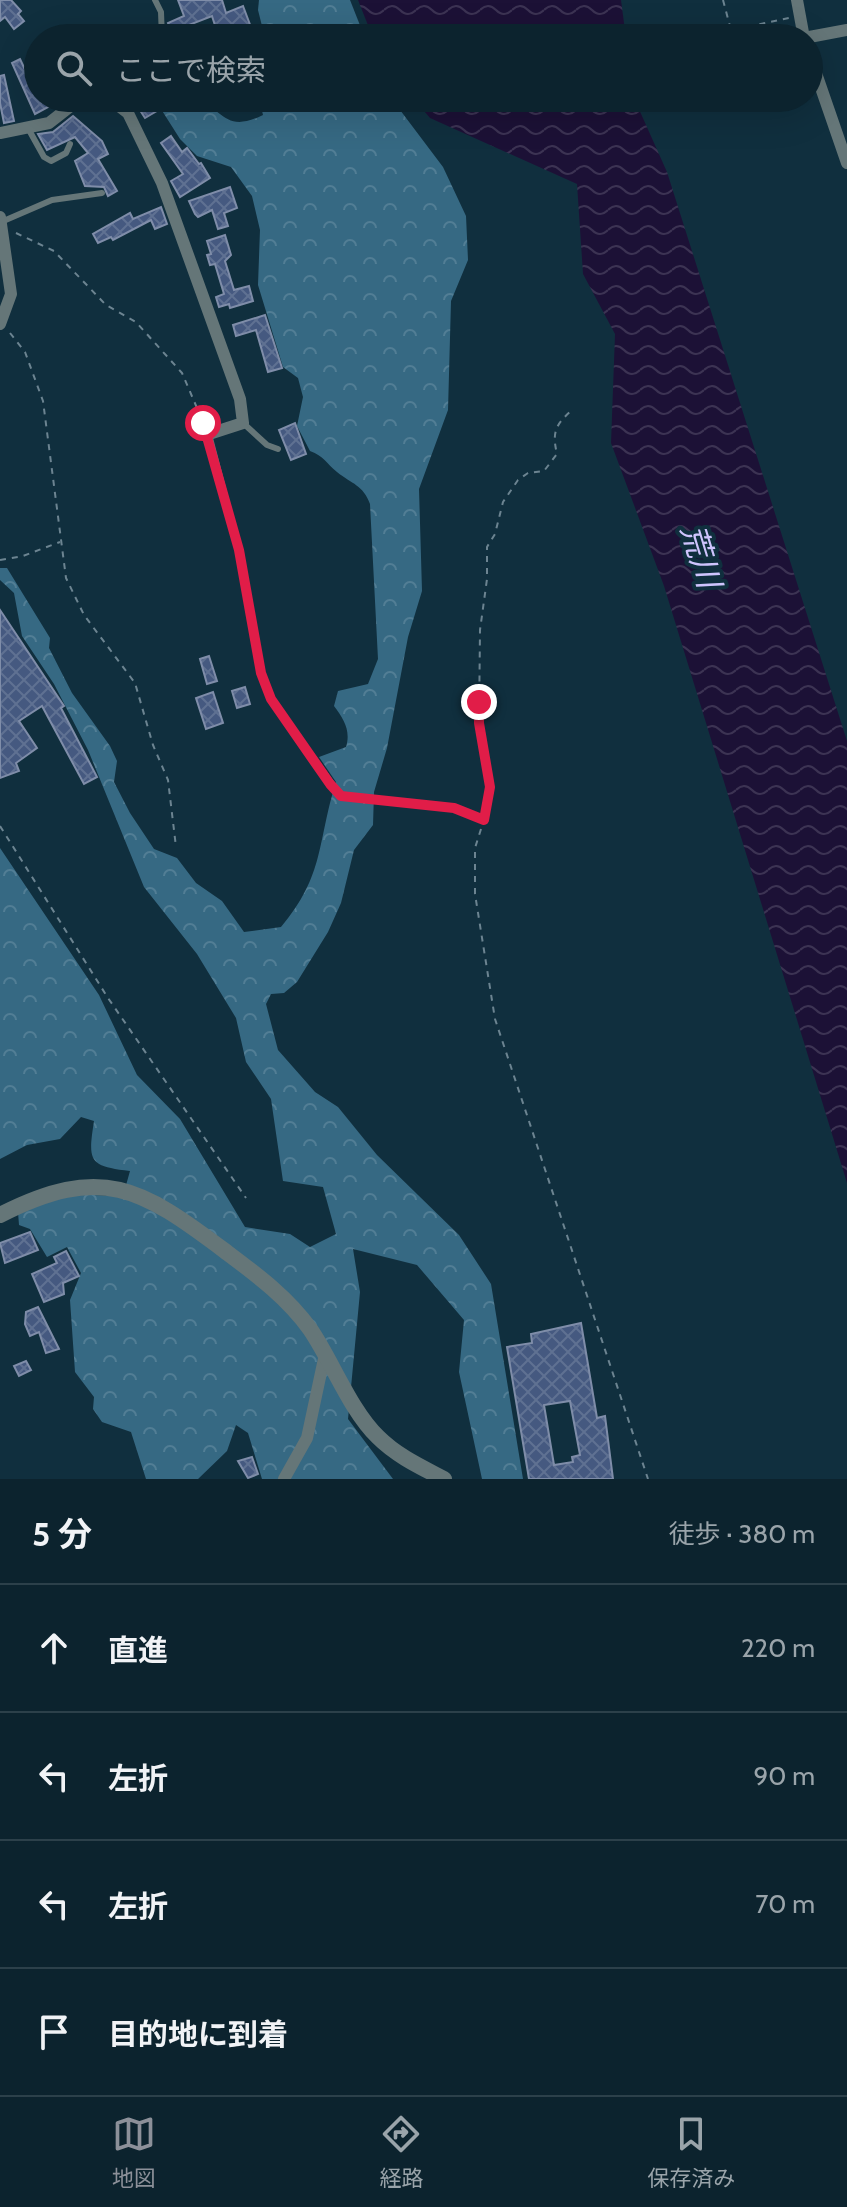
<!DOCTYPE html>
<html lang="ja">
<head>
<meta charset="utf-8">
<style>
  :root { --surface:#0c232e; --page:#1a2f3a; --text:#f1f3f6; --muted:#9aa4aa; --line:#2c404a; --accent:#8c9099 }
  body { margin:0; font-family:Cabin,"Noto Sans JP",sans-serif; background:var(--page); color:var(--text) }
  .stop { position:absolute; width:24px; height:24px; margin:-18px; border:6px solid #e11d48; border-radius:50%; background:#fff }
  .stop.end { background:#e11d48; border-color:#fff; box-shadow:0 2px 8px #0008 }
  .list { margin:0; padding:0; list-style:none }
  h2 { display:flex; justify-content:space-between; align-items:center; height:104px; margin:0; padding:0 32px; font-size:34px }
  h2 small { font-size:26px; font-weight:400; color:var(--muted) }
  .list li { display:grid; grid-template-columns:52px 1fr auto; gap:24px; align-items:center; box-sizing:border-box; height:128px; padding:0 32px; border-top:2px solid var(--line) }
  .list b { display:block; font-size:30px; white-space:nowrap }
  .list em { font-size:26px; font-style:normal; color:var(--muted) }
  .icon { flex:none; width:44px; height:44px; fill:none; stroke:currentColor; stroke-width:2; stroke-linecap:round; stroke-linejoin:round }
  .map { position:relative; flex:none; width:847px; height:1479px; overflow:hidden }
  .search { position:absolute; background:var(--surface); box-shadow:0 8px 32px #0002; left:24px; right:24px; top:24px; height:88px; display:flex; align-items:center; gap:20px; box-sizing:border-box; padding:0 28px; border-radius:44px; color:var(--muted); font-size:30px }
  .sheet { height:616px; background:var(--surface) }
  nav { display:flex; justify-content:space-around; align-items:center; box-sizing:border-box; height:112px; border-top:2px solid var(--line); background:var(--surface); font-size:22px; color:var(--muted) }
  nav a { display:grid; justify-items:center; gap:4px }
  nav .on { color:var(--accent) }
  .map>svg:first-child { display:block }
  .forest { fill:url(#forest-crowns) }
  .water { fill:url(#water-waves) }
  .building { fill:url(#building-cross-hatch); stroke:#7f8da9; stroke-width:2; fill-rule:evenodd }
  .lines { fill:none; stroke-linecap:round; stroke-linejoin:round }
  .path { stroke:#6c8491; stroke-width:2; stroke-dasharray:6 6; stroke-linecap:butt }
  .service { stroke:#657678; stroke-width:6 }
  .minor { stroke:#657678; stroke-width:12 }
  .tertiary { stroke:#657678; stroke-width:16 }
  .route { stroke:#e11d48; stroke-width:10 }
  .labels { text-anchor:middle; stroke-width:8; stroke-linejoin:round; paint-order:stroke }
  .water-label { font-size:32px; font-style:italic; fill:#cfc4fd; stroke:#102f3e }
</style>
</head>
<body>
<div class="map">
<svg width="847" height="1479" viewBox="0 0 847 1479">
  <defs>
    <pattern id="forest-crowns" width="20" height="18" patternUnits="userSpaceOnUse" patternTransform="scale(2)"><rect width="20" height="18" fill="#366983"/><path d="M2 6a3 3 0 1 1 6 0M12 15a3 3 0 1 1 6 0" fill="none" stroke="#527e95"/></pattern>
    <pattern id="water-waves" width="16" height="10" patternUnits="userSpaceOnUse" patternTransform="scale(2)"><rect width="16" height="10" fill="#1c1136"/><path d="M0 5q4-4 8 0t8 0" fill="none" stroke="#3c3353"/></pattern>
    <pattern id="building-cross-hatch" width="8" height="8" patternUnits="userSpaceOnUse" patternTransform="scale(2)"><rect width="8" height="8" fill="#455980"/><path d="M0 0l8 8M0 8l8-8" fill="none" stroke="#5f7192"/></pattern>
  </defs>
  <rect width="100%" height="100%" fill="#102f3e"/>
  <!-- forest -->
  <g class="forest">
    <path d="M259,0H350L365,38H270L264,34L258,10Z"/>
    <path d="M154,98C166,98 183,95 193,98C225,109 224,134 263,115L259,98H391L443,167L466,216L468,260L451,301L448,410L419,489L422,591L408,637L387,748L374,792L373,825L354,850L341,903L328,932L297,982L284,993L271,994L266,1004L278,1050L315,1092L338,1107L377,1155L459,1235L491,1284L523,1479H482L459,1372L464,1320L417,1265L353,1249L360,1292L348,1419L393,1479H262L248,1433L236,1425L227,1451L198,1479H146L131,1432L102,1422L93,1409L94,1397L75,1372L70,1300L81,1273L67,1247L47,1257L30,1229L19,1225L18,1212L61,1194L123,1196L130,1171C88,1166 88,1161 94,1121L81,1117L60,1139L27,1145L0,1159V848L99,995L137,1075L180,1119L245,1227L290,1234L310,1247L336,1234L323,1187L283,1181L271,1099L246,1062L236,1018L197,954L144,887L88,750L54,684L22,636L14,593L0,580V568H7L50,638L49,648L72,693L110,746L117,761L114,782L130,813L154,849L177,858L196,883L222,901L244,932L281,927C325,875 317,842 336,782L319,757L346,747C351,731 344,719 334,706L338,691L368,684L378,659L370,504C363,485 352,484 337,472C326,463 324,456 310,451L297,426L303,397L298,378L283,367L258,285L260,230L252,196L231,167L197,156L180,139Z"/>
  </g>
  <!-- water -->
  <g class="water">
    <path d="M358,0H621L626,38H373Z"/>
    <path d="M413,98H634L667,172L847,741V1183L664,586L611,443L615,334L583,274L577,184L430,118Z"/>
  </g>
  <!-- building -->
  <g class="building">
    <path d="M0,0H11L21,11L18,14L24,21L14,29L5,17L0,21Z"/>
    <path d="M178,0H222L226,13L243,6L255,38H219L212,16L171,32L168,23L184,16Z"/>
    <path d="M20,59L34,89L38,87V98H52V105L35,114L12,63Z"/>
    <path d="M4,75L14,121L4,123L0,103V76Z"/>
    <path d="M132,98H147L151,104L157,100L162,108L145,118Z"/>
    <path d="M73,116L102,141L108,154L98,159L117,191L108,196L104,187L85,186L75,161L88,153L75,137L47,150L38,134L53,132Z"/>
    <path d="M171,136L182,152L187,148L199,164L201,163L210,178L180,197L171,181L183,174L161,143Z"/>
    <path d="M230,187L237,208L224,213L228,226L218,229L212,210L198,217L195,214L189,201Z"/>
    <path d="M161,207L167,224L155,229L151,220L113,240L111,237L98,243L93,234L130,213L133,219Z"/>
    <path d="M225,235L231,255L225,261L234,290L249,286L253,301L230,308L229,304L219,307L216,297L224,294L215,264L210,265L207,255L211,254L207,241Z"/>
    <path d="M265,315L282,368L268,372L256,330L236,336L233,325Z"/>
    <path d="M295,423L306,454L291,460L279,430Z"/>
    <path d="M0,610L64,706L61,708L97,777L84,784L42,706L19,721L37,748L16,763L19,771L0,778Z"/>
    <path d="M209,656L217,681L207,684L200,659Z"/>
    <path d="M245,687L250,704L237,708L232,691Z"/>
    <path d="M213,692L223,723L206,729L196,698Z"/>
    <path d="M30,1232L38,1250L5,1263L0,1243Z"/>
    <path d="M66,1251L79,1276L63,1283L64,1294L44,1302L32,1274L57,1263L54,1257Z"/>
    <path d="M38,1307L59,1349L46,1353L39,1332L30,1336L25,1324L26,1312Z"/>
    <path d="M581,1323L597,1418L605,1416L613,1479H529L507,1347L532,1343L531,1334ZM570,1401L580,1455L572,1457L573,1462L554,1465L544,1405Z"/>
    <path d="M26,1361L31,1370L19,1376L14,1366Z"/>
    <path d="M252,1457L258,1474L248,1478L238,1461Z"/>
  </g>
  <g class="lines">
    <!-- path -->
    <g class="path">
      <path d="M723,0L731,30L789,18"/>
      <path d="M698,35L731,30"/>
      <path d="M16,233L54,251L106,305L136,322L182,373L203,422"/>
      <path d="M10,333L25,352L43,401L66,578L84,615L135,683L153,745L168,780L176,847"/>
      <path d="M0,560L23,556L60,542"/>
      <path d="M485,812L490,787L479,723L480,630L487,579V547L495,534L503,502L518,480L528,473L544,471L557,454C552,433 555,425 571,411"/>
      <path d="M0,826L108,998L246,1198"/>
      <path d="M481,829L475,848V894L495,1019L648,1479"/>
    </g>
    <!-- service -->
    <g class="service">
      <path d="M155,0L161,12L162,38"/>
      <path d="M29,130L44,157L51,161L66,153L70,144"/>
      <path d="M1,222L52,200L102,193"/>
      <path d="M243,423L267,445L278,449"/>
      <path d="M209,434L239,550L261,673L271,699L341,796L454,808L484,820"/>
    </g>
    <!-- minor -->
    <g class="minor">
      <path d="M797,0L804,38L847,30"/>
      <path d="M809,53L847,163"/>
      <path d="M0,133L49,123L72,105L110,99L128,113L162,183L240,399L243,423L209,434"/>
      <path d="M0,217L11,294L0,324"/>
      <path d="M284,1479L307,1438L325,1354"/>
    </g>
    <!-- tertiary -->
    <path class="tertiary" d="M0,1215C102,1163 141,1188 225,1251C257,1275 287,1297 310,1329C332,1361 350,1410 378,1437C397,1456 421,1467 444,1479"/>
  </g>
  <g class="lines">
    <!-- route -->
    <path class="route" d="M203,423L239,550L261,673L271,699L330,784L341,796L454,808L484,820L490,787L479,723V702"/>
  </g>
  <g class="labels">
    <!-- water labels -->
    <g class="water-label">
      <text transform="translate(701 556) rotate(73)" y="11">荒川</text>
    </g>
  </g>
</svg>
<div class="stop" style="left:203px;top:423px"></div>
<div class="stop end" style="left:479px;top:702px"></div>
<div class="search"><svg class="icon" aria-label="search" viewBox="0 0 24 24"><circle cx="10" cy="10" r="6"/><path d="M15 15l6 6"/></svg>ここで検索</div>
</div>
<section class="sheet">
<h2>5 分<small>徒歩 · 380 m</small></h2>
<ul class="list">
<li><svg class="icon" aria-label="ahead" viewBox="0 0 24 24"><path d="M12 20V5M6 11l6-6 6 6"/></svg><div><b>直進</b></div><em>220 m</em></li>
<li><svg class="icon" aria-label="left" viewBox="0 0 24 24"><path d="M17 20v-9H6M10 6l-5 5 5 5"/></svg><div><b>左折</b></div><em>90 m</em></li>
<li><svg class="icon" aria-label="left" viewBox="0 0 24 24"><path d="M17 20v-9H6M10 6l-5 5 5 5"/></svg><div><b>左折</b></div><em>70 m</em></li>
<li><svg class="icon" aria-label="arrive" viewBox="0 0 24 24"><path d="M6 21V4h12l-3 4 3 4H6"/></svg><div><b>目的地に到着</b></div></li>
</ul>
</section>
<nav>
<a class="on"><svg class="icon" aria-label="map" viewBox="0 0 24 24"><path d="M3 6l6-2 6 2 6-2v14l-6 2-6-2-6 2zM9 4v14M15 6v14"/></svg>地図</a>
<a><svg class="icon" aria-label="directions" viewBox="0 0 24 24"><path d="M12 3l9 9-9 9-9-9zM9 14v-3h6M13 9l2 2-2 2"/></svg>経路</a>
<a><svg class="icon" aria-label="saved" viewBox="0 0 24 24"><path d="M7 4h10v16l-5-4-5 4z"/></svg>保存済み</a>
</nav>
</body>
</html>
